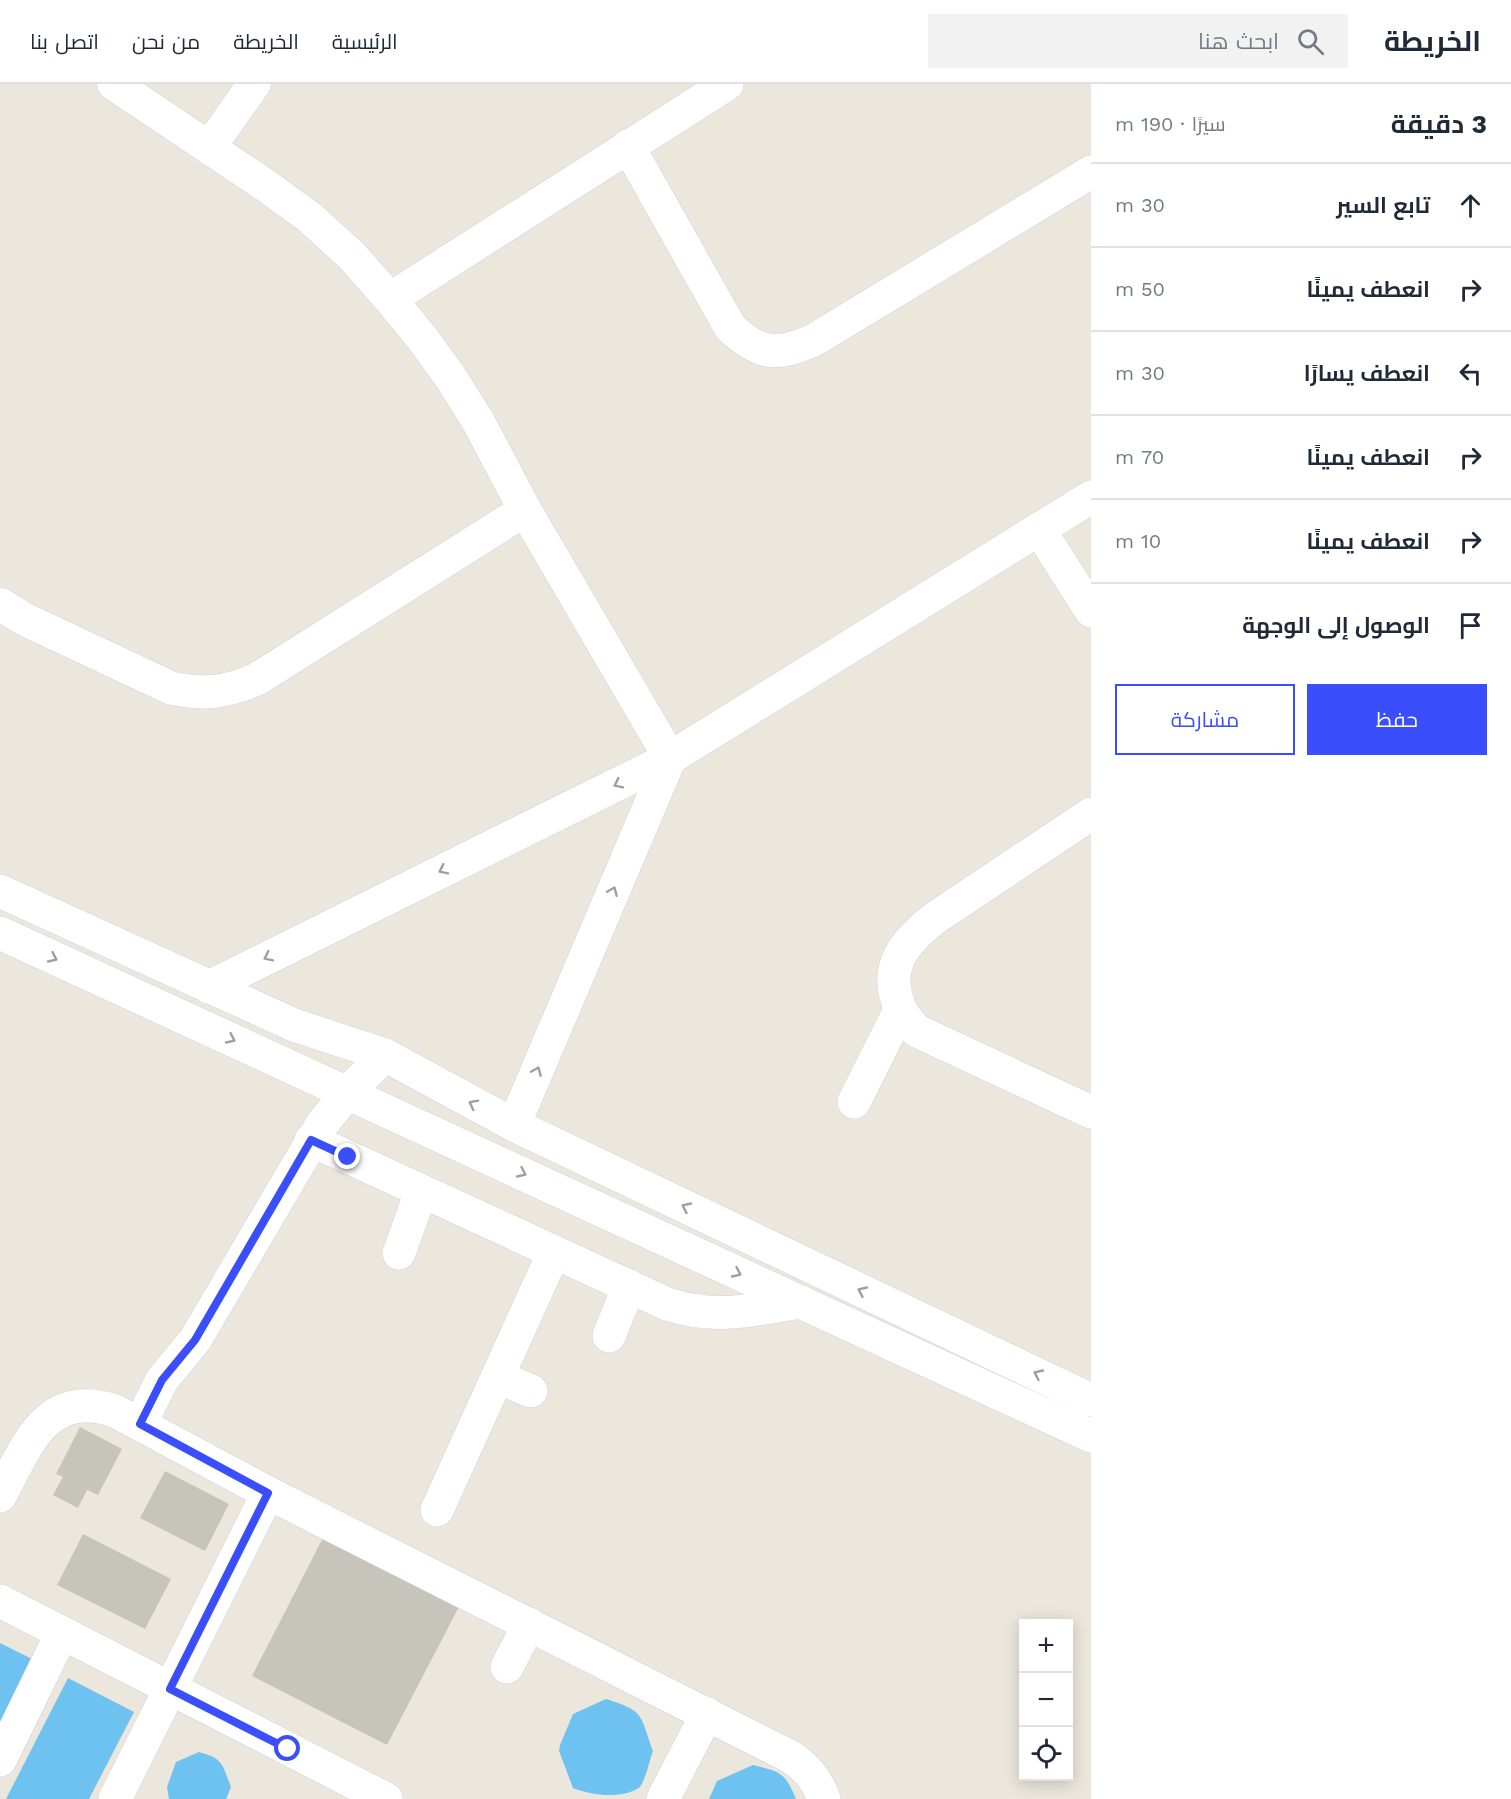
<!DOCTYPE html>
<html lang="ar">
<head>
<meta charset="utf-8">
<style>
  :root { --surface:#fff; --page:#f2f2f3; --text:#1f2937; --muted:#747a83; --line:#e0e1e3; --accent:#3b4efb }
  body { margin:0; font-family:"Work Sans",Cairo,sans-serif; background:var(--page); color:var(--text); direction:rtl }
  .controls { position:absolute; right:18px; bottom:18px; display:grid; overflow:hidden; border-radius:0px; box-shadow:0 3px 15px #0003 }
  .controls button { width:54px; height:54px; display:grid; place-items:center; padding:0; border:0; border-bottom:2px solid var(--line); background:var(--surface); color:var(--text); font:30px sans-serif }
  .stop { position:absolute; width:18px; height:18px; margin:-14px; border:4px solid #3b4efb; border-radius:50%; background:#fff }
  .stop.end { background:#3b4efb; border-color:#fff; box-shadow:0 2px 6px #0008 }
  .list { margin:0; padding:0; list-style:none }
  h2 { display:flex; justify-content:space-between; align-items:center; height:78px; margin:0; padding:0 24px; font-size:26px }
  h2 small { font-size:20px; font-weight:400; color:var(--muted) }
  .list li { display:grid; grid-template-columns:39px 1fr auto; gap:18px; align-items:center; box-sizing:border-box; height:84px; padding:0 24px; border-top:2px solid var(--line) }
  .list b { display:block; font-size:22px; white-space:nowrap }
  .list em { font-size:20px; font-style:normal; color:var(--muted) }
  .actions { display:flex; gap:12px; padding:18px 24px }
  .actions a { flex:1; padding:14px 0; border:2px solid var(--accent); border-radius:0px; text-align:center; font-size:21px; color:var(--accent) }
  .actions .main { background:var(--accent); color:#fff }
  .icon { flex:none; width:33px; height:33px; fill:none; stroke:currentColor; stroke-width:2; stroke-linecap:round; stroke-linejoin:round }
  .map { position:relative; flex:none; width:1091px; height:1715px; overflow:hidden; direction:ltr }
  header { display:flex; align-items:center; gap:36px; box-sizing:border-box; height:84px; padding:0 30px; background:var(--surface); border-bottom:2px solid var(--line) }
  header strong { font-size:28px }
  nav { display:flex; gap:33px; margin-inline-start:auto; font-size:21px }
  .search { width:420px; height:54px; background:var(--page); display:flex; align-items:center; gap:15px; box-sizing:border-box; padding:0 21px; border-radius:0px; color:var(--muted); font-size:22px }
  main { display:flex }
  aside { flex:1; background:var(--surface) }
  .map>svg:first-child { display:block }
  .water { fill:#6ec2ef }
  .building { fill:#c7c5bb }
  .lines { fill:none; stroke-linecap:round; stroke-linejoin:round }
  .minor-casing { stroke:#d1d3e3; stroke-width:34 }
  .minor { stroke:#fff; stroke-width:33 }
  .oneway { stroke:#9f9f9f }
  .route { stroke:#3b4efb; stroke-width:8 }
</style>
</head>
<body>
<header>
<strong>الخريطة</strong>
<div class="search"><svg class="icon" aria-label="search" viewBox="0 0 24 24"><circle cx="10" cy="10" r="6"/><path d="M15 15l6 6"/></svg>ابحث هنا</div>
<nav><a>الرئيسية</a><a>الخريطة</a><a>من نحن</a><a>اتصل بنا</a></nav>
</header>
<main>
<aside>
<h2>3 دقيقة<small>سيرًا · 190 m</small></h2>
<ul class="list">
<li><svg class="icon" aria-label="ahead" viewBox="0 0 24 24"><path d="M12 20V5M6 11l6-6 6 6"/></svg><div><b>تابع السير</b></div><em>30 m</em></li>
<li><svg class="icon" aria-label="right" viewBox="0 0 24 24"><path d="M7 20v-9h11M14 6l5 5-5 5"/></svg><div><b>انعطف يمينًا</b></div><em>50 m</em></li>
<li><svg class="icon" aria-label="left" viewBox="0 0 24 24"><path d="M17 20v-9H6M10 6l-5 5 5 5"/></svg><div><b>انعطف يسارًا</b></div><em>30 m</em></li>
<li><svg class="icon" aria-label="right" viewBox="0 0 24 24"><path d="M7 20v-9h11M14 6l5 5-5 5"/></svg><div><b>انعطف يمينًا</b></div><em>70 m</em></li>
<li><svg class="icon" aria-label="right" viewBox="0 0 24 24"><path d="M7 20v-9h11M14 6l5 5-5 5"/></svg><div><b>انعطف يمينًا</b></div><em>10 m</em></li>
<li><svg class="icon" aria-label="arrive" viewBox="0 0 24 24"><path d="M6 21V4h12l-3 4 3 4H6"/></svg><div><b>الوصول إلى الوجهة</b></div></li>
</ul>
<div class="actions"><a class="main">حفظ</a><a>مشاركة</a></div>
</aside>
<div class="map">
<svg width="1091" height="1715" viewBox="0 0 1091 1715">
  <rect width="100%" height="100%" fill="#ece7dc"/>
  <!-- water -->
  <g class="water">
    <path d="M0,1559L36,1577L0,1647Z"/>
    <path d="M68,1594L134,1628L89,1715H6Z"/>
    <path d="M606,1615C645,1627 640,1631 653,1667C649,1678 646,1694 640,1703C624,1715 592,1712 573,1704L559,1667L560,1661L573,1630Z"/>
    <path d="M199,1668C224,1675 222,1680 231,1703L226,1715H169L167,1703L176,1678Z"/>
    <path d="M753,1681C780,1688 785,1688 796,1715H709L717,1697Z"/>
  </g>
  <!-- building -->
  <g class="building">
    <path d="M80,1343L122,1365L98,1411L87,1406L78,1424L53,1411L63,1393L56,1390Z"/>
    <path d="M165,1387L229,1420L205,1467L140,1434Z"/>
    <path d="M326,1448L462,1517L387,1661L252,1592Z"/>
    <path d="M83,1450L171,1495L145,1545L57,1501Z"/>
  </g>
  <g class="lines">
    <defs>
      <g id="minor">
        <path d="M114,0L265,101L309,133L352,172L390,215L422,254L451,294L478,337L525,426L670,674"/>
        <path d="M628,62L730,243C760,272 778,272 814,256L1091,88"/>
        <path d="M209,64L254,0"/>
        <path d="M390,215L727,0"/>
        <path d="M1039,445L1091,527"/>
        <path d="M0,520L24,535L171,604C204,611 225,609 257,595L525,426"/>
        <path d="M1091,730L935,834C904,858 883,883 900,924C903,932 911,940 917,947L1091,1028"/>
        <path d="M0,807L294,941L385,971L514,1041L1091,1316"/>
        <path d="M0,849L1091,1352"/>
        <path d="M209,903L670,674L1091,413"/>
        <path d="M854,1018L900,926"/>
        <path d="M514,1041L670,674"/>
        <path d="M311,1056L667,1220C717,1236 750,1226 801,1218"/>
        <path d="M399,1169L421,1108"/>
        <path d="M609,1252L629,1202"/>
        <path d="M498,1293L531,1307"/>
        <path d="M140,1340L162,1296L195,1256L322,1040L348,1008L385,971"/>
        <path d="M0,1412C27,1362 45,1304 115,1327L268,1409L791,1673C808,1685 817,1696 824,1715"/>
        <path d="M437,1426L554,1168"/>
        <path d="M0,1517L386,1715"/>
        <path d="M507,1583L529,1540"/>
        <path d="M0,1676L62,1549"/>
        <path d="M115,1715L268,1409"/>
        <path d="M663,1715L707,1630"/>
      </g>
    </defs>
    <!-- minor casing -->
    <use href="#minor" class="minor-casing"/>
    <!-- minor -->
    <use href="#minor" class="minor"/>
  </g>
  <!-- one-way arrows -->
  <defs><path id="oneway-chevron" d="M-2-3.5L2.5 0L-2 3.5" fill="none" stroke-width="1.6" stroke-linecap="round" stroke-linejoin="round" transform="scale(1.5)"/></defs>
  <g class="oneway">
    <use href="#oneway-chevron" transform="translate(618 700) rotate(154)"/>
    <use href="#oneway-chevron" transform="translate(443 786) rotate(154)"/>
    <use href="#oneway-chevron" transform="translate(613 807) rotate(-67)"/>
    <use href="#oneway-chevron" transform="translate(268 873) rotate(154)"/>
    <use href="#oneway-chevron" transform="translate(53 874) rotate(25)"/>
    <use href="#oneway-chevron" transform="translate(231 955) rotate(25)"/>
    <use href="#oneway-chevron" transform="translate(537 987) rotate(-67)"/>
    <use href="#oneway-chevron" transform="translate(473 1020) rotate(-153)"/>
    <use href="#oneway-chevron" transform="translate(522 1089) rotate(25)"/>
    <use href="#oneway-chevron" transform="translate(686 1123) rotate(-155)"/>
    <use href="#oneway-chevron" transform="translate(737 1189) rotate(25)"/>
    <use href="#oneway-chevron" transform="translate(862 1207) rotate(-155)"/>
    <use href="#oneway-chevron" transform="translate(1038 1290) rotate(-155)"/>
  </g>
  <g class="lines">
    <!-- route -->
    <path class="route" d="M288,1665L170,1605L268,1409L140,1340L162,1296L195,1256L311,1056L348,1073"/>
  </g>
</svg>
<div class="controls">
<button>+</button>
<button>−</button>
<button><svg class="icon" aria-label="locate" viewBox="0 0 24 24"><circle cx="12" cy="12" r="6"/><path d="M12 2v4M12 18v4M2 12h4M18 12h4"/></svg></button>
</div>
<div class="stop" style="left:288px;top:1665px"></div>
<div class="stop end" style="left:348px;top:1073px"></div>
</div>
</main>
</body>
</html>
